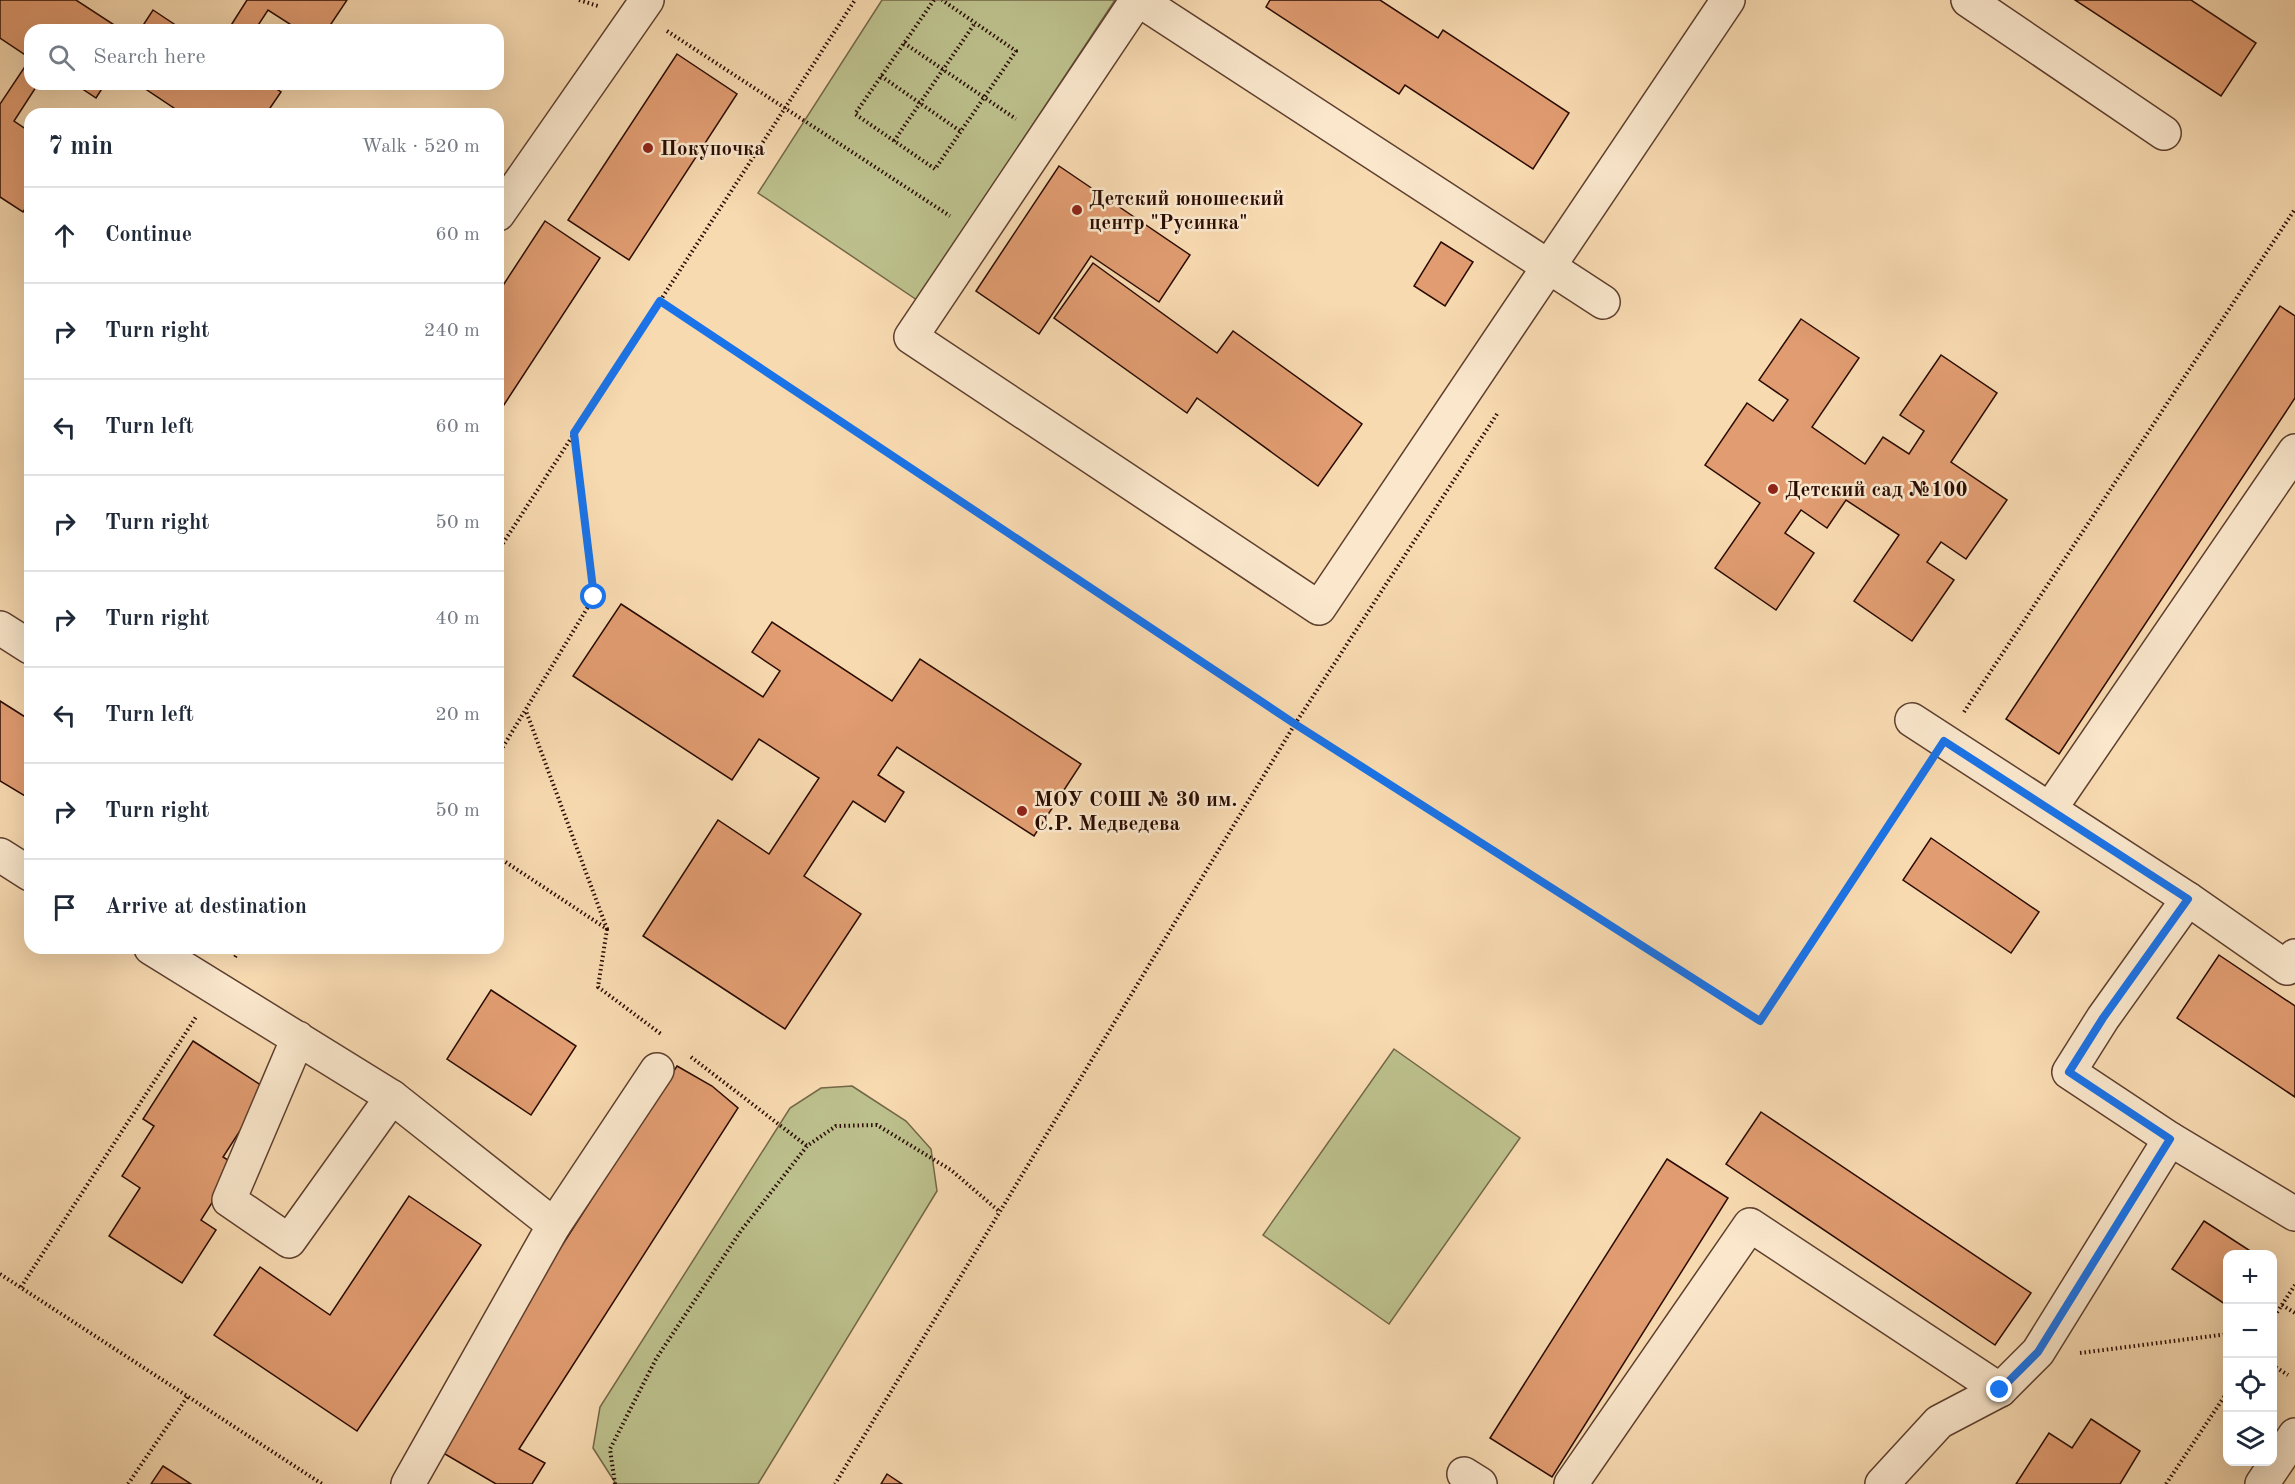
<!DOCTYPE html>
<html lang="en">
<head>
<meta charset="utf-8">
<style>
  :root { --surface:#fff; --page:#f2f2f3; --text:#1f2937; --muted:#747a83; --line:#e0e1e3 }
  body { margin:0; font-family:"Old Standard TT",serif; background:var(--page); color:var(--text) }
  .controls { position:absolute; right:18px; bottom:18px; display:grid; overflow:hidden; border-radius:12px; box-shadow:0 6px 24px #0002 }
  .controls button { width:54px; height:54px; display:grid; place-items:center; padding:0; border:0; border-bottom:2px solid var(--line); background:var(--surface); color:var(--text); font:30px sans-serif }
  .stop { position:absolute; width:18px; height:18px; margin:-14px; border:4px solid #1a73e8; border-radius:50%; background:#fff }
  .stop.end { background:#1a73e8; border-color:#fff; box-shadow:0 2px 6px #0008 }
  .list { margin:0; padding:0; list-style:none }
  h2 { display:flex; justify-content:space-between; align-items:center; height:78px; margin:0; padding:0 24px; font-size:26px }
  h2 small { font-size:20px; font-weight:400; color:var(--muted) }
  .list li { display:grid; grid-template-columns:39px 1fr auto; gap:18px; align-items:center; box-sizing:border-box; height:96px; padding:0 24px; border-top:2px solid var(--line) }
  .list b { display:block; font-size:22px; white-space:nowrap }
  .list em { font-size:20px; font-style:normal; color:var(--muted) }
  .icon { flex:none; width:33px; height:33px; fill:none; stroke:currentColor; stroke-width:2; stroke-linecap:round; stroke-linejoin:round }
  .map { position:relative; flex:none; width:2295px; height:1484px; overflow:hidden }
  .search { position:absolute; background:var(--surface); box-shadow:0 6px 24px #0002; left:24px; top:24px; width:480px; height:66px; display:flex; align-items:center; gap:15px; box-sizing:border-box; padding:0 21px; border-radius:18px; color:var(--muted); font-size:22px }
  .panel { position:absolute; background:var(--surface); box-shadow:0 6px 24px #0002; left:24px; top:108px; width:480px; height:846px; border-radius:18px }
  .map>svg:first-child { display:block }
  .green { fill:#bcc08c; stroke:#736647; stroke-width:1.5 }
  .building { fill:#e19c71; stroke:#2a0b02; stroke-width:1.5 }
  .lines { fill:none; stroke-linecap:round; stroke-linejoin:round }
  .minor-casing { stroke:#5e3f2e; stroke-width:36 }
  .path { stroke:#2a0b02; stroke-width:4; stroke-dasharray:1.5 3; stroke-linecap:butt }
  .minor { stroke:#fae7cc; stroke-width:33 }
  .route { stroke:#1a73e8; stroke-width:8 }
  .poi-dot { fill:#8f2418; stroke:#fae7cc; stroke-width:2 }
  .labels { text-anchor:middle; stroke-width:5; stroke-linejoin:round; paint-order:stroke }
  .poi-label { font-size:21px; font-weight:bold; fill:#2a0b02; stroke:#fae7cc; text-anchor:start }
</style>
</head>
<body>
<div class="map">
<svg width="2295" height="1484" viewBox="0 0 2295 1484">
  <rect width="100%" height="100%" fill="#f8dab1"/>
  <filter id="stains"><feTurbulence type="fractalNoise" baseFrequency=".00333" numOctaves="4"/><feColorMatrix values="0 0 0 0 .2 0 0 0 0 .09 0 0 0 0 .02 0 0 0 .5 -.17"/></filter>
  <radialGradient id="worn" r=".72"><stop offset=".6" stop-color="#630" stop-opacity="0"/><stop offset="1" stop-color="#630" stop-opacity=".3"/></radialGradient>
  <!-- green -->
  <g class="green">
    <path d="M882,0H1115L917,300L758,193Z"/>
    <path d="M1394,1049L1520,1138L1389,1324L1263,1235Z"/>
    <path d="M852,1086L906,1121L931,1149L937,1191L758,1484H616L593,1448L600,1407L790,1108L821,1088Z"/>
  </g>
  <!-- building -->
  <g class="building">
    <path d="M0,0H76L122,30H30V58L0,38Z"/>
    <path d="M247,0H347L327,30H299L268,10L255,30H228Z"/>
    <path d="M1270,0H1380L1438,38L1443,30L1569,113L1533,169L1405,85L1399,94L1266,7Z"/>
    <path d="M2075,0H2191L2256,43L2221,96Z"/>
    <path d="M153,10L183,30H140Z"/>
    <path d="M677,54L737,94L629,260L568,220Z"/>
    <path d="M30,59V84H38L14,121L30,132V201L23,212L0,197V104Z"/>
    <path d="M75,84H105L96,98Z"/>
    <path d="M138,84H269L281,92L266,114H183Z"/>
    <path d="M1059,166L1190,255L1159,302L1091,256L1039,334L976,291Z"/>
    <path d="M545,221L600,258L498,414V293Z"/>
    <path d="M1441,242L1473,262L1445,306L1414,286Z"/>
    <path d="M1093,263L1217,353L1233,331L1362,424L1318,486L1197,398L1187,413L1054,318Z"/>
    <path d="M2280,306L2295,316V398L2059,754L2006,719Z"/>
    <path d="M1801,319L1859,358L1812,427L1865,464L1883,437L1909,454L1924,431L1900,415L1941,355L1997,393L1951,462L2007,500L1966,559L1941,542L1927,562L1954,580L1912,641L1854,601L1899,535L1846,500L1827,528L1801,510L1785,533L1814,553L1776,610L1715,568L1760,503L1705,465L1747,403L1773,421L1788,400L1759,380Z"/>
    <path d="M621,604L763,697L780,671L752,652L772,622L892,701L920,659L1081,764L1034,836L897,747L878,775L904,792L885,822L853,801L804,876L861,914L785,1029L643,936L718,820L769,854L819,778L759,739L732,780L573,676Z"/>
    <path d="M0,701L30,720V799L0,781Z"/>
    <path d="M1931,838L2039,912L2011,953L1903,880Z"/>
    <path d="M2219,955L2295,1006V1097L2177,1018Z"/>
    <path d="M491,990L576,1046L531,1115L447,1059Z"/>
    <path d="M193,1041L267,1089L223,1157L236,1165L201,1220L216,1230L182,1283L109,1236L140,1188L122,1176L154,1126L143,1119Z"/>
    <path d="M677,1066L712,1086L738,1108L519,1449L545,1463L532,1484H496L433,1447Z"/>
    <path d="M1761,1112L2031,1293L1995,1345L1726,1164Z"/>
    <path d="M1667,1159L1728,1198L1552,1477L1490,1438Z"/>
    <path d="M409,1196L481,1245L357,1431L214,1335L260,1267L330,1315Z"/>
    <path d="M2204,1221L2255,1254H2228V1306L2172,1269Z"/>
    <path d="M2091,1419L2140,1451L2120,1484H2016L2049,1433L2072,1448Z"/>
    <path d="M163,1466L191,1484H151Z"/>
    <path d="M887,1474L902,1484H881Z"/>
  </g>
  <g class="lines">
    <defs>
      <g id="minor">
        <path d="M1137,0L911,337L1319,608L1728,0"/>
        <path d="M1139,0L1603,302"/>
        <path d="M1968,0L2164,133"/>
        <path d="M498,214L647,0"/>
        <path d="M0,628L30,647"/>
        <path d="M1912,720L2188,899"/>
        <path d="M2050,809L2295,451"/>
        <path d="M0,855L30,874"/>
        <path d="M151,948L392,1097L289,1241L229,1200L298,1038"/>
        <path d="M2295,956L2287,968L2188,899L2103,1018L2069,1072L2170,1139L2295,1214"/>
        <path d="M392,1097L554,1225L408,1484"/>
        <path d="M554,1225L657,1070"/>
        <path d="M1464,1474L1480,1484"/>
        <path d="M1571,1484L1750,1225L2000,1390"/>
        <path d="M1882,1484L1939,1422L2000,1390L2038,1352L2170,1139"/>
        <path d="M2262,1484L2295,1435"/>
      </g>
    </defs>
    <!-- minor casing -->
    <use href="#minor" class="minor-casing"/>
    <!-- path -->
    <g class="path">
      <path d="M579,0L598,6"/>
      <path d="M934,0L855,114L935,169L1016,51L942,0"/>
      <path d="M667,31L950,216"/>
      <path d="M904,43L1016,119"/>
      <path d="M881,76L960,131"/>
      <path d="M894,141L975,23"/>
      <path d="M660,301L855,0"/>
      <path d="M1497,414L1295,724L1760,1021L1925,771"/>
      <path d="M498,551L660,301L1295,724L835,1484"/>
      <path d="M1964,712L2295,209"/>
      <path d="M498,755L594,597L574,434"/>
      <path d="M498,857L607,929L526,711"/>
      <path d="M607,929L598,987L661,1034"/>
      <path d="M235,957L241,948"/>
      <path d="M691,1057L807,1146"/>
      <path d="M0,1274L322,1484"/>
      <path d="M21,1287L196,1017"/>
      <path d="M2282,1305L2295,1313"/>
      <path d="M2272,1320L2295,1285"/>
      <path d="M2080,1353L2228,1334"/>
      <path d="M2272,1365L2288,1375"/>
      <path d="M128,1484L188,1396"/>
      <path d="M615,1484L610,1449L656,1359L740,1232L807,1146L836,1126L877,1125L951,1170L1000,1212"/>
      <path d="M2166,1484L2228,1391"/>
    </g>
    <!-- minor -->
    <use href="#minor" class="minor"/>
  </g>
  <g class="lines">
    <!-- route -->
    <path class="route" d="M594,597L574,433L660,301L1295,724L1760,1021L1944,741L2188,899L2103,1018L2069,1072L2170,1139L2038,1352L2000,1390"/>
  </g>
  <!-- markers -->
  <g class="poi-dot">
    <circle cx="648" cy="148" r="6"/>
    <circle cx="1077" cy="210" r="6"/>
    <circle cx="1773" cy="489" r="6"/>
    <circle cx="1022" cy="811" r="6"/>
  </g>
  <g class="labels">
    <!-- poi labels -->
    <g class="poi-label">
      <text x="660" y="155">Покупочка</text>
      <text x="1089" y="205">Детский юношеский<tspan x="1089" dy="24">центр "Русинка"</tspan></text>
      <text x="1785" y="496">Детский сад №100</text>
      <text x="1034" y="806">МОУ СОШ № 30 им.<tspan x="1034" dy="24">С.Р. Медведева</tspan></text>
    </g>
  </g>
  <rect width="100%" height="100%" filter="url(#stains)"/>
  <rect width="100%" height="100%" fill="url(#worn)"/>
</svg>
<div class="controls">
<button>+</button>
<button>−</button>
<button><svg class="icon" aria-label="locate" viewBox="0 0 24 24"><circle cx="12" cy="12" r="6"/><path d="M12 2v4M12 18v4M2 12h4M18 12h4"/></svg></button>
<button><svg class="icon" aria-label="layers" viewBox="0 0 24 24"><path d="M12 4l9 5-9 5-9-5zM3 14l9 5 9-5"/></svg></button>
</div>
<div class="stop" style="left:594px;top:597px"></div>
<div class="stop end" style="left:2000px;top:1390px"></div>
<div class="search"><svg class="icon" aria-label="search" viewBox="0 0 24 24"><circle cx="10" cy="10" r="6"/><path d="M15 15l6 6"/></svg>Search here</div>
<section class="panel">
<h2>7 min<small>Walk · 520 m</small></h2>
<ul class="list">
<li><svg class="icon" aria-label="ahead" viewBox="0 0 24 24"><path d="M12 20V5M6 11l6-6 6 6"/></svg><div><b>Continue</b></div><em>60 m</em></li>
<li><svg class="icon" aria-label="right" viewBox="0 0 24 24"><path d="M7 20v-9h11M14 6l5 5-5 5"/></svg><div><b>Turn right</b></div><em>240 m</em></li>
<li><svg class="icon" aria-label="left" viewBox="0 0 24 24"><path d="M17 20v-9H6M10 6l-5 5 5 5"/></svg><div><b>Turn left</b></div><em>60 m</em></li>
<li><svg class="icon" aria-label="right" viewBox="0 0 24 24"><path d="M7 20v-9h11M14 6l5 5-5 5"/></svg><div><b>Turn right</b></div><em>50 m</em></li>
<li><svg class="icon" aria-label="right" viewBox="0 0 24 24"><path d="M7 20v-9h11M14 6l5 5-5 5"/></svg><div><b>Turn right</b></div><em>40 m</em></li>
<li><svg class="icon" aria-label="left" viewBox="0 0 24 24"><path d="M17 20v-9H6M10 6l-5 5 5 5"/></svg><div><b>Turn left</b></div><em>20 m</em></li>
<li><svg class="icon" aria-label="right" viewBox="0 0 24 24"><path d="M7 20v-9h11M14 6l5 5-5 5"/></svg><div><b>Turn right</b></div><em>50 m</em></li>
<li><svg class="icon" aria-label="arrive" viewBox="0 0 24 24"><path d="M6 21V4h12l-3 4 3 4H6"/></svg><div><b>Arrive at destination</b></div></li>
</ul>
</section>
</div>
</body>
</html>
